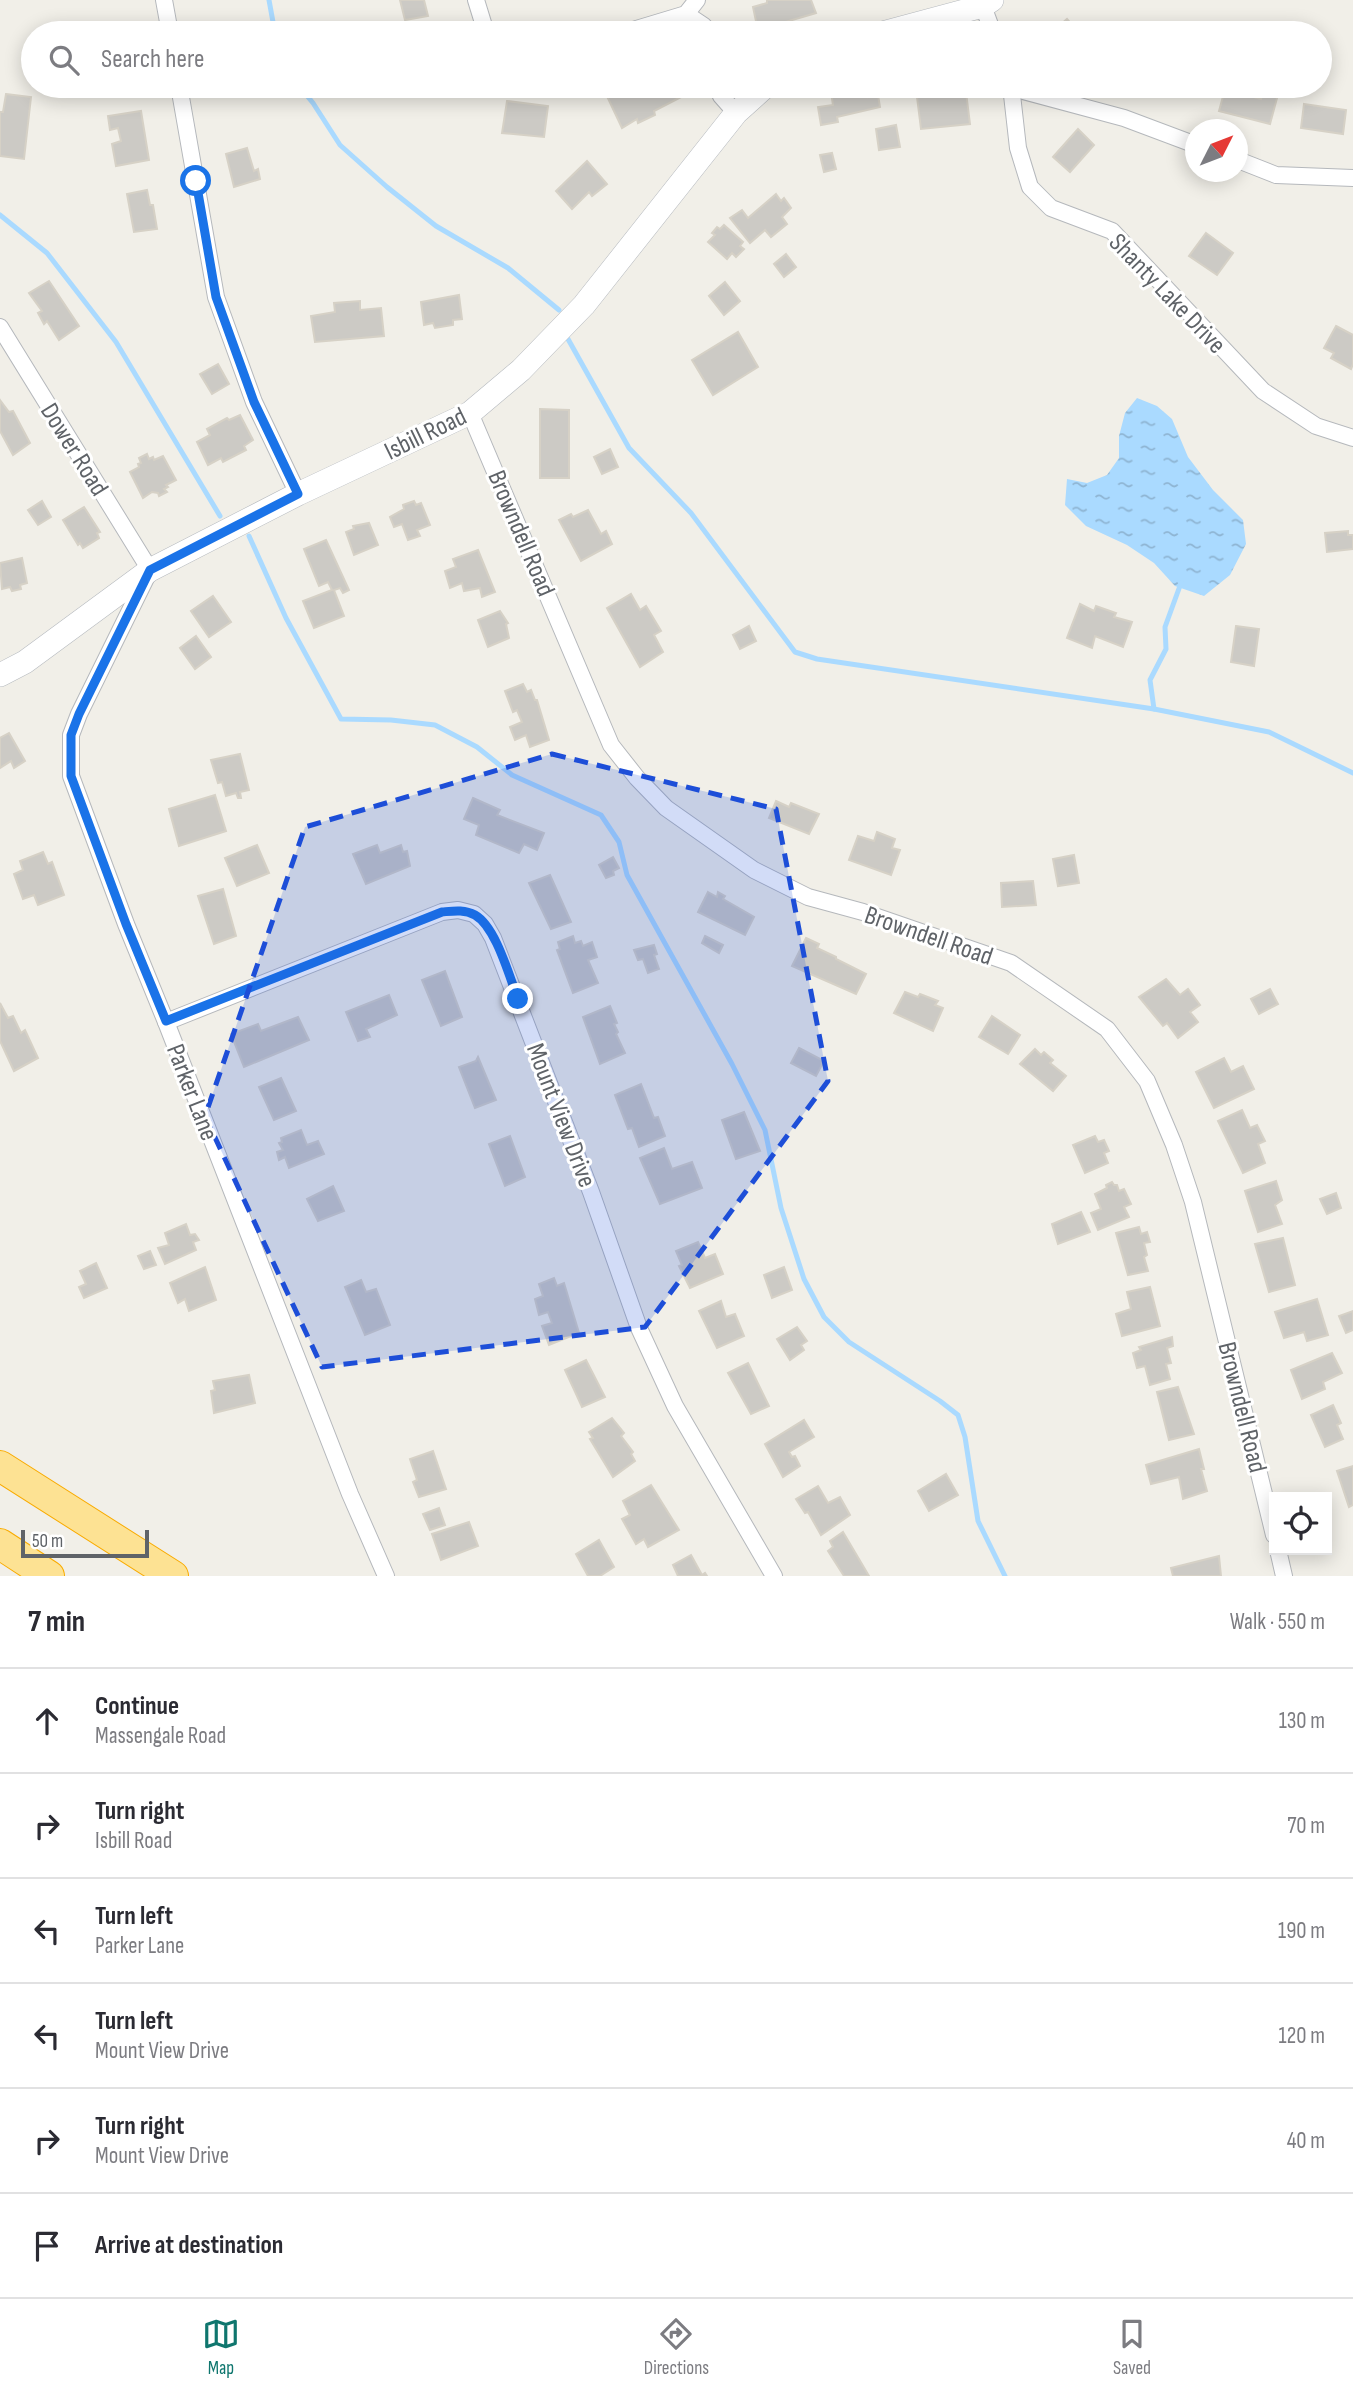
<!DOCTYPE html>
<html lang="en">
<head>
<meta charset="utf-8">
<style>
  :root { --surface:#fff; --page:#f2f2f3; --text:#2b2b33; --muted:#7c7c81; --line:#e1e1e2; --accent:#0f766e }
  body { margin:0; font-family:"Sofia Sans Condensed",sans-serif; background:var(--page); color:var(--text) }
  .controls { position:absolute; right:21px; bottom:21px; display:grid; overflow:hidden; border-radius:0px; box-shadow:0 4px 18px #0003 }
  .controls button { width:63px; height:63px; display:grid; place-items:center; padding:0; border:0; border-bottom:2px solid var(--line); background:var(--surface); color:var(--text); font:35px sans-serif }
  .compass { position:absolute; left:1185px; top:119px; width:63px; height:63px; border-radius:50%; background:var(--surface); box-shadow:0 4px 18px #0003; rotate:48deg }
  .scale { position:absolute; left:21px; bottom:18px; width:128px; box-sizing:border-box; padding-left:7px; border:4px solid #5f6368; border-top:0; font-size:19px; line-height:24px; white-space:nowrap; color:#5f6368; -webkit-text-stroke:5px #fff; paint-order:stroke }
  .stop { position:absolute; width:21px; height:21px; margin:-16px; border:5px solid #1a73e8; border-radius:50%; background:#fff }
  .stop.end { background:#1a73e8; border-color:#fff; box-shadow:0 2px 7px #0008 }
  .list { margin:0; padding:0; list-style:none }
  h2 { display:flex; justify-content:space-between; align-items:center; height:91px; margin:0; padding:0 28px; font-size:30px }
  h2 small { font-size:23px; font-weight:400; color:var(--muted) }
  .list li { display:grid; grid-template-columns:46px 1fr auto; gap:21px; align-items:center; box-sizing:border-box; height:105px; padding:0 28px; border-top:2px solid var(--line) }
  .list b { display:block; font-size:26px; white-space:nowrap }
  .list p { margin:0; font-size:23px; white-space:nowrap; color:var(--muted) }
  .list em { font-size:23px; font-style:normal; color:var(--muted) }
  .icon { flex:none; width:38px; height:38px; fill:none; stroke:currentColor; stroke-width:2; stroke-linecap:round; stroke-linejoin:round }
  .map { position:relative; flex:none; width:1353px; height:1576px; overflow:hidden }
  .search { position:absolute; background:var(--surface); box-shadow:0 4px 18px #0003; left:21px; right:21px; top:21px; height:77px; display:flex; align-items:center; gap:18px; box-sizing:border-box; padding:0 24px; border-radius:38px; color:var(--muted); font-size:26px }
  .sheet { height:721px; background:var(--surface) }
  nav { display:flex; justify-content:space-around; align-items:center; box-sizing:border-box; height:98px; border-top:2px solid var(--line); background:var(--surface); font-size:19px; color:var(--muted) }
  nav a { display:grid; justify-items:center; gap:4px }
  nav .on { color:var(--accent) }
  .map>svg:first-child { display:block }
  .water { fill:url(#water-ripples) }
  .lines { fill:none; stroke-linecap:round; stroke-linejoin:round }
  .stream { stroke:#aadaff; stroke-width:5 }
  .building { fill:#cccac5; stroke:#d6d1c6; stroke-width:2 }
  .street-casing { stroke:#b5b8bc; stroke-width:18 }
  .secondary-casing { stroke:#b6babf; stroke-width:24 }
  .highway-casing { stroke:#f9ab00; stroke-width:32 }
  .street { stroke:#fff; stroke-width:16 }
  .secondary { stroke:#fff; stroke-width:23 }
  .highway { stroke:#fde293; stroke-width:30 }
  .route { stroke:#1a73e8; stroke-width:9 }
  .marked { fill:#1d4ed8; fill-opacity:0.2; stroke:#1d4ed8; stroke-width:5; stroke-dasharray:14 9; stroke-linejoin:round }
  .labels { text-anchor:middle; stroke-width:6; stroke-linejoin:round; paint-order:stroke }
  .street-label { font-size:26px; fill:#5f6368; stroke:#fff }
</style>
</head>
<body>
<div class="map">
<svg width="1353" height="1576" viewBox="0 0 1353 1576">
  <defs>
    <pattern id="water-ripples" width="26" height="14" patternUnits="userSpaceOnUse" patternTransform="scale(1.75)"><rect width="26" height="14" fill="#aadaff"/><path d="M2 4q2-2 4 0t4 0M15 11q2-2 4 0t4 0" fill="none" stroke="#8eb4d2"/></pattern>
  </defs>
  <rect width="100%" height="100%" fill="#f1efe8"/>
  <!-- water -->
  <path class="water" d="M1137,398L1157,406L1172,419L1188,457L1213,490L1243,520L1246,544L1230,575L1204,596L1175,586L1154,563L1127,545L1086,526L1065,505L1067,479L1087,483L1107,475L1119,458V436L1125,413Z"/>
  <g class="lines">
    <!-- stream -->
    <g class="stream">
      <path d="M269,0L275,33"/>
      <path d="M299,86L313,103L340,145L387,187L436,226L508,268L559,310"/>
      <path d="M0,215L47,253L116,342L220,516"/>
      <path d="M568,339L629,448L691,513L795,652L817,659L1154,709L1269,732L1353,773"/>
      <path d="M249,536L286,618L341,719L391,720L435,725L477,747L512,775L601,815L619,842L627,875L732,1064L765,1130L781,1208L804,1279L824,1317L849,1342L940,1401L958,1415L965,1437L978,1521L1005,1576"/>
      <path d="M1154,709L1150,680L1166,649L1165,627L1181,583"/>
    </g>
  </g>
  <!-- building -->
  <g class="building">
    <path d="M400,0H424L428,16L405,20Z"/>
    <path d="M767,0H811L816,13L775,25L773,22L757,26L753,7L767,3Z"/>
    <path d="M1067,19L1079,33H1051Z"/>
    <path d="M618,86L621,92L633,86H677L683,96L654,111L655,115L638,123L637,119L622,128L605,92Z"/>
    <path d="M830,86H866L868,97L878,95L880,107L837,117L838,122L821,125L818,107L833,105Z"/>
    <path d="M1265,86L1280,87L1270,124L1219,111L1225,89L1261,99Z"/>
    <path d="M966,92L970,124L921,129L917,97Z"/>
    <path d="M6,94L31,97L24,159L0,156V112H3Z"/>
    <path d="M507,101L548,106L544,137L502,133Z"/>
    <path d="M1304,104L1346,110L1343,134L1301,128Z"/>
    <path d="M141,111L149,160L116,166L112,144L121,141L118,128L110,130L108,116Z"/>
    <path d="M896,125L900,147L879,150L876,129Z"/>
    <path d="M1078,129L1094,145L1070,172L1053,157Z"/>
    <path d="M247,148L254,171L258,169L260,179L234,187L226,154Z"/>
    <path d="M832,153L836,169L824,172L820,155Z"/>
    <path d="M587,161L607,184L592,196L589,192L572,209L556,191Z"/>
    <path d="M147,190L150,205H153L157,229L134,232L127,194Z"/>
    <path d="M776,194L781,201L784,198L791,208L782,217L787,224L771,237L765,230L750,243L730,218L742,210L748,218Z"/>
    <path d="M724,225L743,242L740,246L744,249L736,257L732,253L727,259L708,242L715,235L712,233L717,227L720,229Z"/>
    <path d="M1206,233L1233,253L1217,275L1189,256Z"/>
    <path d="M786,254L796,267L784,277L774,264Z"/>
    <path d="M49,281L79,326L59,340L47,321L44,324L38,313L42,311L29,293Z"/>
    <path d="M725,282L740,301L724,315L709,296Z"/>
    <path d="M459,295L462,319L453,320V325L435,328L433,323L424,325L421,302Z"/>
    <path d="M360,301V310L381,308L384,336L315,342L311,316L335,312L334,303Z"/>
    <path d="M1336,326L1353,335V364L1351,369L1331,358L1334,353L1324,348Z"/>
    <path d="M738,332L758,367L713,395L692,360Z"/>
    <path d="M218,364L229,384L212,394L200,374Z"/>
    <path d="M0,400L9,412L13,411L30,443L13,455L0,431Z"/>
    <path d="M540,409L569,410V478H540Z"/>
    <path d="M240,415L253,440L244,446L246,450L223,462L221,458L208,465L197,442L210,435L207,429L227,418L229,420Z"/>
    <path d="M610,449L618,467L602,474L594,457Z"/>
    <path d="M147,454L149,459L153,457L154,460L163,456L176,480L166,485L168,487L164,489L167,492L159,496L158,493L152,492L143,498L130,472L139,467L138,464L141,463L139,458Z"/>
    <path d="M42,501L51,517L38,525L28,510Z"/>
    <path d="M414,501L416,505L421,503L430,525L417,530L420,536L408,540L402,524L394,527L390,517L404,509L403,505Z"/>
    <path d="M84,507L100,532L97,533L99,538L83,548L80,543L78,545L63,520Z"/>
    <path d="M588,510L601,534L606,531L612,544L581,561L559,520L571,514L573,517Z"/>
    <path d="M369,523L378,545L354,555L346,532L354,529L353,526Z"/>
    <path d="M1348,531V535H1353V549L1327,552L1325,533Z"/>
    <path d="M326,540L349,590L343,593L340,588L334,590L344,616L314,628L303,601L332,590L328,582L319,586L304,549Z"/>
    <path d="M478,550L495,592L482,597L480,588L464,591L462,583L450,588L445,571L456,567L453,559Z"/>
    <path d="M22,558L27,583L20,585L21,589L12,591L10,587L2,589L0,563Z"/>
    <path d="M631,594L640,610L646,606L661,631L654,635L663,652L640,667L607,608Z"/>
    <path d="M213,596L231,622L209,637L191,611Z"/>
    <path d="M1080,604L1094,611L1096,606L1116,613L1114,617L1132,622L1123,647L1095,636L1092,648L1067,638Z"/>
    <path d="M500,611L508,623L506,624L509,638L488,647L478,620Z"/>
    <path d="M749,626L756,641L740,649L733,635Z"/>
    <path d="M1236,626L1259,629L1254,666L1231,662Z"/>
    <path d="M196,636L211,657L195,669L180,648Z"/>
    <path d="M523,684L527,692L531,690L535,700H537L549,740L530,747L526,735L515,740L510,727L522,722L517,710L513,712L505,691Z"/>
    <path d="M9,733L25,761L14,768L11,761L0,768V738Z"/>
    <path d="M240,754L249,790L240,792L241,798H238L236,793L226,796L222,782L218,783L211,760Z"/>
    <path d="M215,795L226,831L179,846L169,809Z"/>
    <path d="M473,798L500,810L497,815L544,833L537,850L524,844L519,853L476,835L479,825L464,819Z"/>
    <path d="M776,801L789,807L791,803L819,814L809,834L769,818Z"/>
    <path d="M877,832L895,839L892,848L900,850L891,875L849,860L858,836L874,841Z"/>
    <path d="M257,845L269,873L237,886L225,858Z"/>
    <path d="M377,845L380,853L401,845L403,852L407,851L410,866L366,884L353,854Z"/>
    <path d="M43,852L48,864L52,862L64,895L38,905L34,895L23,899L14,874L23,870L20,861Z"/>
    <path d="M1074,855L1079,883L1058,886L1053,859Z"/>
    <path d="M613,857L619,868L613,871L614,875L606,878L599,865Z"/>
    <path d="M550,875L571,922L551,929L529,883Z"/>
    <path d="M1033,881L1036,905L1002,907L1001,883Z"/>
    <path d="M223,889L236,936L214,944L198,896Z"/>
    <path d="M708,892L717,897L718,892L725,896L723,899L754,917L745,935L698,912Z"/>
    <path d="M573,936L575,943L581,941L583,946L592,942L597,957L588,960L598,983L573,993L557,950L560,949L558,942Z"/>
    <path d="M705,936L723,945L719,953L702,943Z"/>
    <path d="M806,938L819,944L817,948L836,957V959L866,974L856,994L792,966Z"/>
    <path d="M654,945L657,954L654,955L659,969L648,973L643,959L638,960L634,950Z"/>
    <path d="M445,971L462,1017L441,1026L422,980Z"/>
    <path d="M1166,979L1180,995L1188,989L1200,1005L1190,1012L1198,1022L1178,1038L1167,1023L1163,1026L1139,997Z"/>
    <path d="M1270,989L1278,1004L1259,1014L1251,999Z"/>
    <path d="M905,992L918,997L920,994L938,1001L935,1005L943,1008L933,1031L894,1013Z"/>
    <path d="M389,995L397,1015L366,1029L370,1037L358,1041L346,1012Z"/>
    <path d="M0,1003L8,1018L13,1016L21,1033L25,1030L38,1058L14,1071L0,1041Z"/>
    <path d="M610,1006L617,1023L614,1024L618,1032L616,1034L625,1053L600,1064L583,1017Z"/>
    <path d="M992,1016L1020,1035L1008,1054L979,1037Z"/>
    <path d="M298,1017L309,1040L244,1067L231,1034L258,1024L261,1031Z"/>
    <path d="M799,1048L824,1061L816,1076L791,1063Z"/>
    <path d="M1035,1049L1041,1055L1044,1052L1053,1060L1050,1063L1066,1076L1053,1091L1020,1064Z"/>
    <path d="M478,1057L496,1100L475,1108L459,1067L476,1061Z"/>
    <path d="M1224,1058L1231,1072L1243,1066L1254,1089L1214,1108L1196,1072Z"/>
    <path d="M281,1078L296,1111L274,1120L259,1087Z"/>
    <path d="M641,1084L654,1118L658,1117L665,1136L639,1147L632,1128L628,1129L615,1095Z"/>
    <path d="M1242,1110L1250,1128L1257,1125L1265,1141L1258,1144L1265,1163L1243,1173L1218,1121Z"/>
    <path d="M744,1112L760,1151L736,1159L722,1120Z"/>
    <path d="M301,1130L307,1145L318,1141L324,1154L289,1168L285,1157L279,1160L277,1152L283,1150L279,1143L282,1142L281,1138Z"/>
    <path d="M510,1136L525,1177L505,1186L489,1144Z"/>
    <path d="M1095,1136L1098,1142L1104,1140L1109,1151L1104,1153L1108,1163L1085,1173L1073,1145Z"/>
    <path d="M664,1148L672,1169L692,1162L702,1188L660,1204L640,1158Z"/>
    <path d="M1276,1181L1282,1200L1275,1205L1282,1224L1258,1232L1245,1191Z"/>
    <path d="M1112,1182L1114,1185H1117L1119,1191L1124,1189L1131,1204L1124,1207L1129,1217L1098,1230L1091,1213L1101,1209L1095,1194L1107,1188L1106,1185Z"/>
    <path d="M333,1186L344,1211L318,1221L307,1199Z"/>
    <path d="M1336,1193L1341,1208L1327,1214L1320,1199Z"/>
    <path d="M1081,1212L1090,1232L1058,1244L1052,1224Z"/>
    <path d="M186,1224L190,1235L195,1234L199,1240L193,1242L196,1250L165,1264L158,1248L169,1245L165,1233Z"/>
    <path d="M1139,1227L1141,1234L1147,1232L1150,1242L1144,1243L1147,1255L1144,1257L1148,1271L1128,1275L1116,1233Z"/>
    <path d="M1283,1238L1295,1285L1269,1292L1255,1244Z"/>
    <path d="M698,1242L705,1258L715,1254L723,1274L690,1288L679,1266L682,1265L676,1251Z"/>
    <path d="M150,1251L156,1265L144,1269L138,1256Z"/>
    <path d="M96,1263L107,1288L84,1298L79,1287L86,1284L80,1271Z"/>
    <path d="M205,1267L216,1300L189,1311L185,1299L178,1303L170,1283Z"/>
    <path d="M784,1267L792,1290L772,1298L764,1275Z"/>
    <path d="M554,1278L557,1286L564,1283L579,1333L549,1345L542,1326L552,1323L548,1312L539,1315L535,1299L543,1296L539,1284Z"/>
    <path d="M361,1280L366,1292L376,1289L390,1325L365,1335L345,1287Z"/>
    <path d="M1150,1287L1160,1326L1122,1336L1116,1314L1131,1309L1127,1292Z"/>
    <path d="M1317,1299L1328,1335L1307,1341L1304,1332L1284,1338L1275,1312Z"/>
    <path d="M721,1301L726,1317L735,1314L744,1336L717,1348L699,1311Z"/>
    <path d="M1353,1311V1330L1346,1333L1339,1316Z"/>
    <path d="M797,1327L807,1341L801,1345L804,1350L790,1360L777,1339Z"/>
    <path d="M1172,1337L1173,1346L1167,1348L1171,1363L1166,1364L1170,1379L1150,1385L1145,1366L1137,1368L1133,1353L1141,1350L1139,1347Z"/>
    <path d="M1332,1353L1342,1373L1323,1382L1325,1389L1302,1399L1291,1370Z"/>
    <path d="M586,1360L605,1397L582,1407L565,1370Z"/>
    <path d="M748,1363L769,1406L751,1414L728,1373Z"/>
    <path d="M249,1375L255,1403L214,1413L211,1391L215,1390L213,1381Z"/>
    <path d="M1178,1387L1194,1434L1169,1440L1157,1392Z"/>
    <path d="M1333,1405L1341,1423L1337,1425L1343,1439L1325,1447L1311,1415Z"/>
    <path d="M612,1418L624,1433L621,1436L633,1452L631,1454L635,1461L613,1477L590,1439L593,1438L589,1432Z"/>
    <path d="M804,1420L814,1437L789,1452L792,1457L795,1456L800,1466L783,1477L765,1444Z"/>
    <path d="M1199,1449L1204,1469H1201L1207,1491L1183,1499L1179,1477L1151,1484L1146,1465Z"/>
    <path d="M433,1451L446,1489L419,1497L413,1482L417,1480L410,1459Z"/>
    <path d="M1353,1466V1505L1349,1507L1337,1471Z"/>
    <path d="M946,1474L958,1495L929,1511L918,1491Z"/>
    <path d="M651,1485L679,1530L648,1547L644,1539L636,1544L622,1519L630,1515L623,1501Z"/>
    <path d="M818,1486L828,1503L840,1497L850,1515L821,1535L808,1512L805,1513L796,1499Z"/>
    <path d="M439,1508L445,1525L430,1530L423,1514Z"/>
    <path d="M469,1522L478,1546L441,1560L432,1534Z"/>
    <path d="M843,1532L869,1576H844L828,1551L833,1547L830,1541Z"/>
    <path d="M599,1540L614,1567L600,1576H588L576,1554Z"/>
    <path d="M691,1555L702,1575L705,1573L707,1576H678L673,1565Z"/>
    <path d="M1219,1556L1221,1576H1173L1171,1568Z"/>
  </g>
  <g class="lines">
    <defs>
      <g id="street">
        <path d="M164,0L170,33"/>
        <path d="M476,0L484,26L493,33"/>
        <path d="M983,6L993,33"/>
        <path d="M686,14L704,26L705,33"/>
        <path d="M623,33L686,14L697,0"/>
        <path d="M179,86L216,297L254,402L298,494"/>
        <path d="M716,86L721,96L736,113"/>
        <path d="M1011,86L1018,148L1030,187L1051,208L1112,231L1263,391L1316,426L1353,438"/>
        <path d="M1012,88L1124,118L1196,145"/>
        <path d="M1238,160L1276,175L1353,178"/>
        <path d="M0,327L150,570L79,714L71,735V776L126,924L166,1022L350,1494L386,1576"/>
        <path d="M470,413L611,745L637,778L666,808L754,870L808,897L863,912L1011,963L1107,1029L1147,1081L1174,1145L1193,1202L1274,1535"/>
        <path d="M166,1022L442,912L458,910L474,914L485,924L493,938L591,1192L639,1328L675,1406L774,1576"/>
        <path d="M1278,1550L1284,1576"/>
      </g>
      <g id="secondary">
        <path d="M882,33L983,6L992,0"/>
        <path d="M0,675L25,662L150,570L298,494L470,413L521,370L584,305L736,113L766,86"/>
      </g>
      <g id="highway">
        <path d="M0,1466L173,1576"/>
        <path d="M0,1544L49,1576"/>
      </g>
    </defs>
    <!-- street casing -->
    <use href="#street" class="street-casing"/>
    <!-- secondary casing -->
    <use href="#secondary" class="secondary-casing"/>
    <!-- highway casing -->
    <use href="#highway" class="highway-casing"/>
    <!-- street -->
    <use href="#street" class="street"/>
    <!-- secondary -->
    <use href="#secondary" class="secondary"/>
    <!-- highway -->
    <use href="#highway" class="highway"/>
  </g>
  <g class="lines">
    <!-- route -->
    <path class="route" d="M196,181L216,297L254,402L298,494L150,570L79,714L71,735V776L126,924L166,1021L442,912C453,911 464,909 475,915C496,927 509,976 518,999"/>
  </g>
  <!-- marked area -->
  <path class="marked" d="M552,754L776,809L828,1081L645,1327L322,1367L205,1116L305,827Z"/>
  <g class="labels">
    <!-- street labels -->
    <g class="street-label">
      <text transform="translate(1168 293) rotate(46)" y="9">Shanty Lake Drive</text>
      <text transform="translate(425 433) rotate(-26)" y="9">Isbill Road</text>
      <text transform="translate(75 449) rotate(58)" y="9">Dower Road</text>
      <text transform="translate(522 533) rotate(67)" y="9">Browndell Road</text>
      <text transform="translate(929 935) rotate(19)" y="9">Browndell Road</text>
      <text transform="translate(193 1092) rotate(69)" y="9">Parker Lane</text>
      <text transform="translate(562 1115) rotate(69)" y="9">Mount View Drive</text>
      <text transform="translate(1243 1407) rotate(76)" y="9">Browndell Road</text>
    </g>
  </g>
</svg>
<div class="controls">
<button><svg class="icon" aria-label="locate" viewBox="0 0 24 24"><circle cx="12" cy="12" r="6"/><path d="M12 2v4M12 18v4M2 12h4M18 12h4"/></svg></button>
</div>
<svg class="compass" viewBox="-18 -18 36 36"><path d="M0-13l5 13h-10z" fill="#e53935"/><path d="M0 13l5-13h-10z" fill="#7c7c81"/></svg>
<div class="scale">50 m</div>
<div class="stop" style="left:196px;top:181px"></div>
<div class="stop end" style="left:518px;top:999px"></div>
<div class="search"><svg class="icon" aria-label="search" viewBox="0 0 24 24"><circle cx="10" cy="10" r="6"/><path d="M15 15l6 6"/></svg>Search here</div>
</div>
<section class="sheet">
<h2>7 min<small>Walk · 550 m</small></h2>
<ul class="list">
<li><svg class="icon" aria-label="ahead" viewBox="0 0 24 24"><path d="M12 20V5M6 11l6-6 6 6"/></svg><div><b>Continue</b><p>Massengale Road</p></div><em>130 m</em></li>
<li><svg class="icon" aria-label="right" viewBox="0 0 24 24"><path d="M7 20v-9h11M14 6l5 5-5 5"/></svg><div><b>Turn right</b><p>Isbill Road</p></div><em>70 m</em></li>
<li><svg class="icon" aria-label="left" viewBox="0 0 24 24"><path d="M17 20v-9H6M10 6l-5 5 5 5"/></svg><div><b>Turn left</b><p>Parker Lane</p></div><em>190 m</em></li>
<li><svg class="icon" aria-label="left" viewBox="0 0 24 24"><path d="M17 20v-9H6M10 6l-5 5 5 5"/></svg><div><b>Turn left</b><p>Mount View Drive</p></div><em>120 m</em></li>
<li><svg class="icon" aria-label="right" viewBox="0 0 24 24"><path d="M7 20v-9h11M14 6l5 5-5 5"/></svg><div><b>Turn right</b><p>Mount View Drive</p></div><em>40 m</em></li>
<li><svg class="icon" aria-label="arrive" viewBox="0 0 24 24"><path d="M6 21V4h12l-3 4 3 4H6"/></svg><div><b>Arrive at destination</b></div></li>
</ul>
</section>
<nav>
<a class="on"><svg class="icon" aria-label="map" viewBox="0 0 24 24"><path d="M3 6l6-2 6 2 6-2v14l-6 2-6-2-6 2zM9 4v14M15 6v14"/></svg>Map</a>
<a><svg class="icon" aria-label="directions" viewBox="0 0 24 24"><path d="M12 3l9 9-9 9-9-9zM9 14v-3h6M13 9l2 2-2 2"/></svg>Directions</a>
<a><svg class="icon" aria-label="saved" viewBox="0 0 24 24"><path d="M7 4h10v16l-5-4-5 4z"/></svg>Saved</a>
</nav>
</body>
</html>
